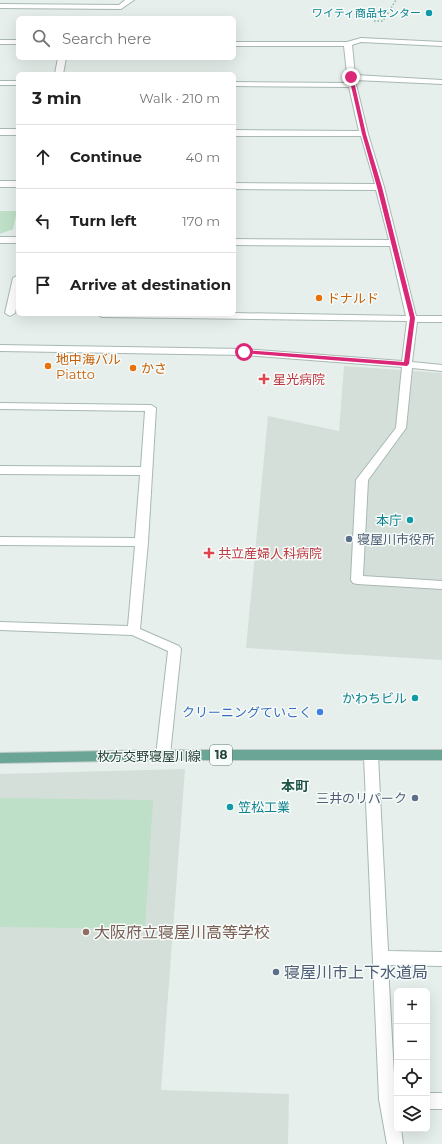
<!DOCTYPE html>
<html lang="en">
<head>
<meta charset="utf-8">
<style>
  :root { --surface:#fff; --page:#f2f2f2; --text:#222; --muted:#767676; --line:#e0e0e0 }
  body { margin:0; font-family:Montserrat,"Noto Sans JP",sans-serif; background:var(--page); color:var(--text) }
  .controls { position:absolute; right:12px; bottom:12px; display:grid; overflow:hidden; border-radius:6px; box-shadow:0 4px 16px #0002 }
  .controls button { width:36px; height:36px; display:grid; place-items:center; padding:0; border:0; border-bottom:1px solid var(--line); background:var(--surface); color:var(--text); font:20px sans-serif }
  .stop { position:absolute; width:12px; height:12px; margin:-9px; border:3px solid #db2777; border-radius:50%; background:#fff }
  .stop.end { background:#db2777; border-color:#fff; box-shadow:0 1px 4px #0008 }
  .list { margin:0; padding:0; list-style:none }
  h2 { display:flex; justify-content:space-between; align-items:center; height:52px; margin:0; padding:0 16px; font-size:17px }
  h2 small { font-size:13px; font-weight:400; color:var(--muted) }
  .list li { display:grid; grid-template-columns:26px 1fr auto; gap:12px; align-items:center; box-sizing:border-box; height:64px; padding:0 16px; border-top:1px solid var(--line) }
  .list b { display:block; font-size:15px; white-space:nowrap }
  .list em { font-size:13px; font-style:normal; color:var(--muted) }
  .icon { flex:none; width:22px; height:22px; fill:none; stroke:currentColor; stroke-width:2; stroke-linecap:round; stroke-linejoin:round }
  .map { position:relative; flex:none; width:442px; height:1144px; overflow:hidden }
  .search { position:absolute; background:var(--surface); box-shadow:0 4px 16px #0002; left:16px; top:16px; width:220px; height:44px; display:flex; align-items:center; gap:10px; box-sizing:border-box; padding:0 14px; border-radius:6px; color:var(--muted); font-size:15px }
  .panel { position:absolute; background:var(--surface); box-shadow:0 4px 16px #0002; left:16px; top:72px; width:220px; height:244px; border-radius:6px }
  .map>svg:first-child { display:block }
  .built { fill:#d4dfda }
  .green { fill:#bfe0c8 }
  .lines { fill:none; stroke-linecap:round; stroke-linejoin:round }
  .minor-casing { stroke:#a8b8b2; stroke-width:2 }
  .major-casing { stroke:#c2cac8; stroke-width:2 }
  .path { stroke:#86b3a5; stroke-width:1.5; stroke-dasharray:1.5 2; stroke-linecap:butt }
  .minor { fill:#fff; fill-rule:evenodd }
  .major { fill:#6aa596; fill-rule:evenodd }
  .route { fill:#db2777 }
  .culture-dot { fill:#0f9aa8; stroke:#f7fbf9; stroke-width:1.5 }
  .food-dot { fill:#e8710a; stroke:#f7fbf9; stroke-width:1.5 }
  .health-dot { fill:#e0444e; stroke:#f7fbf9; stroke-width:1.5 }
  .service-dot { fill:#5c6f8a; stroke:#f7fbf9; stroke-width:1.5 }
  .shop-dot { fill:#3f7fe0; stroke:#f7fbf9; stroke-width:1.5 }
  .education-dot { fill:#8d6e63; stroke:#f7fbf9; stroke-width:1.5 }
  .labels { text-anchor:middle; stroke-width:3; stroke-linejoin:round; paint-order:stroke }
  .far-culture-label { font-size:11px; fill:#0d838f; stroke:#f7fbf9; text-anchor:end }
  .shield { fill:#f7fbf9; stroke:#637a73; stroke-width:1 }
  .shield-label { font-size:12px; font-weight:bold; fill:#24423a }
  .food-label { font-size:13px; fill:#c56008; stroke:#f7fbf9; text-anchor:start }
  .health-label { font-size:13px; fill:#be3a42; stroke:#f7fbf9; text-anchor:start }
  .culture-label { font-size:13px; fill:#0d838f; stroke:#f7fbf9; text-anchor:end }
  .service-label { font-size:13px; fill:#4e5e75; stroke:#f7fbf9; text-anchor:start }
  .shop-label { font-size:13px; fill:#366cbe; stroke:#f7fbf9; text-anchor:end }
  .street-label { font-size:13px; fill:#24423a; stroke:#f7fbf9 }
  .neighbourhood-label { font-size:14px; font-weight:bold; fill:#1f5548; stroke:#f7fbf9 }
  .near-education-label { font-size:16px; fill:#785e54; stroke:#f7fbf9; text-anchor:start }
  .near-service-label { font-size:16px; fill:#4e5e75; stroke:#f7fbf9; text-anchor:start }
</style>
</head>
<body>
<div class="map">
<svg width="442" height="1144" viewBox="0 0 442 1144">
  <rect width="100%" height="100%" fill="#e6efeb"/>
  <!-- built -->
  <g class="built">
    <path d="M344,366L442,373V660L246,648L268,416L339,431Z"/>
    <path d="M185,769L161,1090L289,1094L288,1144H0V774Z"/>
  </g>
  <!-- green -->
  <g class="green">
    <path d="M0,211H17L13,229L0,234Z"/>
    <path d="M0,798L153,800L145,929L0,927Z"/>
  </g>
  <g class="lines">
    <defs>
      <g id="minor">
        <path d="M125,0H134L121,9L0,8V4L119,5Z"/>
        <path d="M361,38L442,42V46L361,42L352,45L355,75L442,80V84L355,80L368,134L384,187L416,316H442V322H417L412,362L442,365V371L412,368L406,428L368,480L363,576L442,581V589L357,584L353,583L351,580L356,480L396,428L402,367L244,355L0,351V345L244,349L402,361L407,321L102,317L97,314L234,313L406,316L390,246L234,245V239L389,240L376,190L234,189V183L375,184L361,136H234V130L359,131L349,87L234,86V82L348,83L344,46H234V42H347Z"/>
        <rect x="0" y="40" width="18" height="4"/>
        <path d="M58,58H66L63,74H55Z"/>
        <rect x="0" y="81" width="18" height="4"/>
        <rect x="0" y="129" width="18" height="6"/>
        <rect x="0" y="181" width="18" height="6"/>
        <rect x="0" y="237" width="18" height="6"/>
        <path d="M18,275V299L15,313L10,316L5,313L13,278Z"/>
        <path d="M0,403L151,405L156,408L148,542L140,629L179,646L181,649L170,755L168,759L163,760L158,759L156,755L168,651L132,635L0,630V622L128,626L135,546L0,545V537L135,538L140,475L0,474V466L141,467L145,411L0,409Z"/>
        <path d="M371,751L376,752L378,756L388,951L442,952V966L388,965L397,1129H401L403,1144H387L379,1099L364,756L366,752Z"/>
        <rect x="427" y="1093" width="15" height="16"/>
      </g>
      <path id="major" d="M163,750H442V760H163L0,763V753Z"/>
    </defs>
    <!-- minor casing -->
    <use href="#minor" class="minor-casing"/>
    <!-- major casing -->
    <use href="#major" class="major-casing"/>
    <!-- path -->
    <path class="path" d="M374,21H383L396,0"/>
    <!-- minor -->
    <use href="#minor" class="minor"/>
    <!-- major -->
    <use href="#major" class="major"/>
  </g>
  <!-- route -->
  <path class="route" d="M351,75L353,77L366,134L382,187L415,318L409,364L407,366L242,353L241,352L244,350L404,362L410,318L377,187L362,134L349,77Z"/>
  <!-- markers -->
  <g class="culture-dot">
    <circle cx="429" cy="13" r="4"/>
    <circle cx="410" cy="520" r="4"/>
    <circle cx="415" cy="698" r="4"/>
    <circle cx="230" cy="807" r="4"/>
  </g>
  <g class="food-dot">
    <circle cx="319" cy="298" r="4"/>
    <circle cx="48" cy="366" r="4"/>
    <circle cx="133" cy="368" r="4"/>
  </g>
  <g class="health-dot">
    <path d="M262 373h4v4h4v4h-4v4h-4v-4h-4v-4h4z"/>
    <path d="M207 547h4v4h4v4h-4v4h-4v-4h-4v-4h4z"/>
  </g>
  <g class="service-dot">
    <circle cx="349" cy="539" r="4"/>
    <circle cx="415" cy="798" r="4"/>
    <circle cx="276" cy="972" r="4"/>
  </g>
  <circle class="shop-dot" cx="320" cy="712" r="4"/>
  <circle class="education-dot" cx="86" cy="932" r="4"/>
  <g class="labels">
    <!-- far-culture labels -->
    <g class="far-culture-label">
      <text x="421" y="17">ワイティ商品センター</text>
    </g>
    <!-- shield labels -->
    <rect class="shield" x="210" y="745" width="22" height="20" rx="3"/>
    <g class="shield-label">
      <text x="221" y="759">18</text>
    </g>
    <!-- food labels -->
    <g class="food-label">
      <text x="327" y="303">ドナルド</text>
      <text x="56" y="364">地中海バル<tspan x="56" dy="15">Piatto</tspan></text>
      <text x="141" y="373">かさ</text>
    </g>
    <!-- health labels -->
    <g class="health-label">
      <text x="273" y="384">星光病院</text>
      <text x="218" y="558">共立産婦人科病院</text>
    </g>
    <!-- culture labels -->
    <g class="culture-label">
      <text x="402" y="525">本庁</text>
      <text x="407" y="703">かわちビル</text>
      <text x="238" y="812" text-anchor="start">笠松工業</text>
    </g>
    <!-- service labels -->
    <g class="service-label">
      <text x="357" y="544">寝屋川市役所</text>
      <text x="407" y="803" text-anchor="end">三井のリパーク</text>
    </g>
    <!-- shop labels -->
    <g class="shop-label">
      <text x="312" y="717">クリーニングていこく</text>
    </g>
    <!-- street labels -->
    <g class="street-label">
      <text x="149" y="761">枚方交野寝屋川線</text>
    </g>
    <!-- neighbourhood labels -->
    <g class="neighbourhood-label">
      <text x="295" y="791">本町</text>
    </g>
    <!-- near-education labels -->
    <g class="near-education-label">
      <text x="94" y="938">大阪府立寝屋川高等学校</text>
    </g>
    <!-- near-service labels -->
    <g class="near-service-label">
      <text x="284" y="978">寝屋川市上下水道局</text>
    </g>
  </g>
</svg>
<div class="controls">
<button>+</button>
<button>−</button>
<button><svg class="icon" aria-label="locate" viewBox="0 0 24 24"><circle cx="12" cy="12" r="6"/><path d="M12 2v4M12 18v4M2 12h4M18 12h4"/></svg></button>
<button><svg class="icon" aria-label="layers" viewBox="0 0 24 24"><path d="M12 4l9 5-9 5-9-5zM3 14l9 5 9-5"/></svg></button>
</div>
<div class="stop" style="left:244px;top:352px"></div>
<div class="stop end" style="left:351px;top:77px"></div>
<div class="search"><svg class="icon" aria-label="search" viewBox="0 0 24 24"><circle cx="10" cy="10" r="6"/><path d="M15 15l6 6"/></svg>Search here</div>
<section class="panel">
<h2>3 min<small>Walk · 210 m</small></h2>
<ul class="list">
<li><svg class="icon" aria-label="ahead" viewBox="0 0 24 24"><path d="M12 20V5M6 11l6-6 6 6"/></svg><div><b>Continue</b></div><em>40 m</em></li>
<li><svg class="icon" aria-label="left" viewBox="0 0 24 24"><path d="M17 20v-9H6M10 6l-5 5 5 5"/></svg><div><b>Turn left</b></div><em>170 m</em></li>
<li><svg class="icon" aria-label="arrive" viewBox="0 0 24 24"><path d="M6 21V4h12l-3 4 3 4H6"/></svg><div><b>Arrive at destination</b></div></li>
</ul>
</section>
</div>
</body>
</html>
